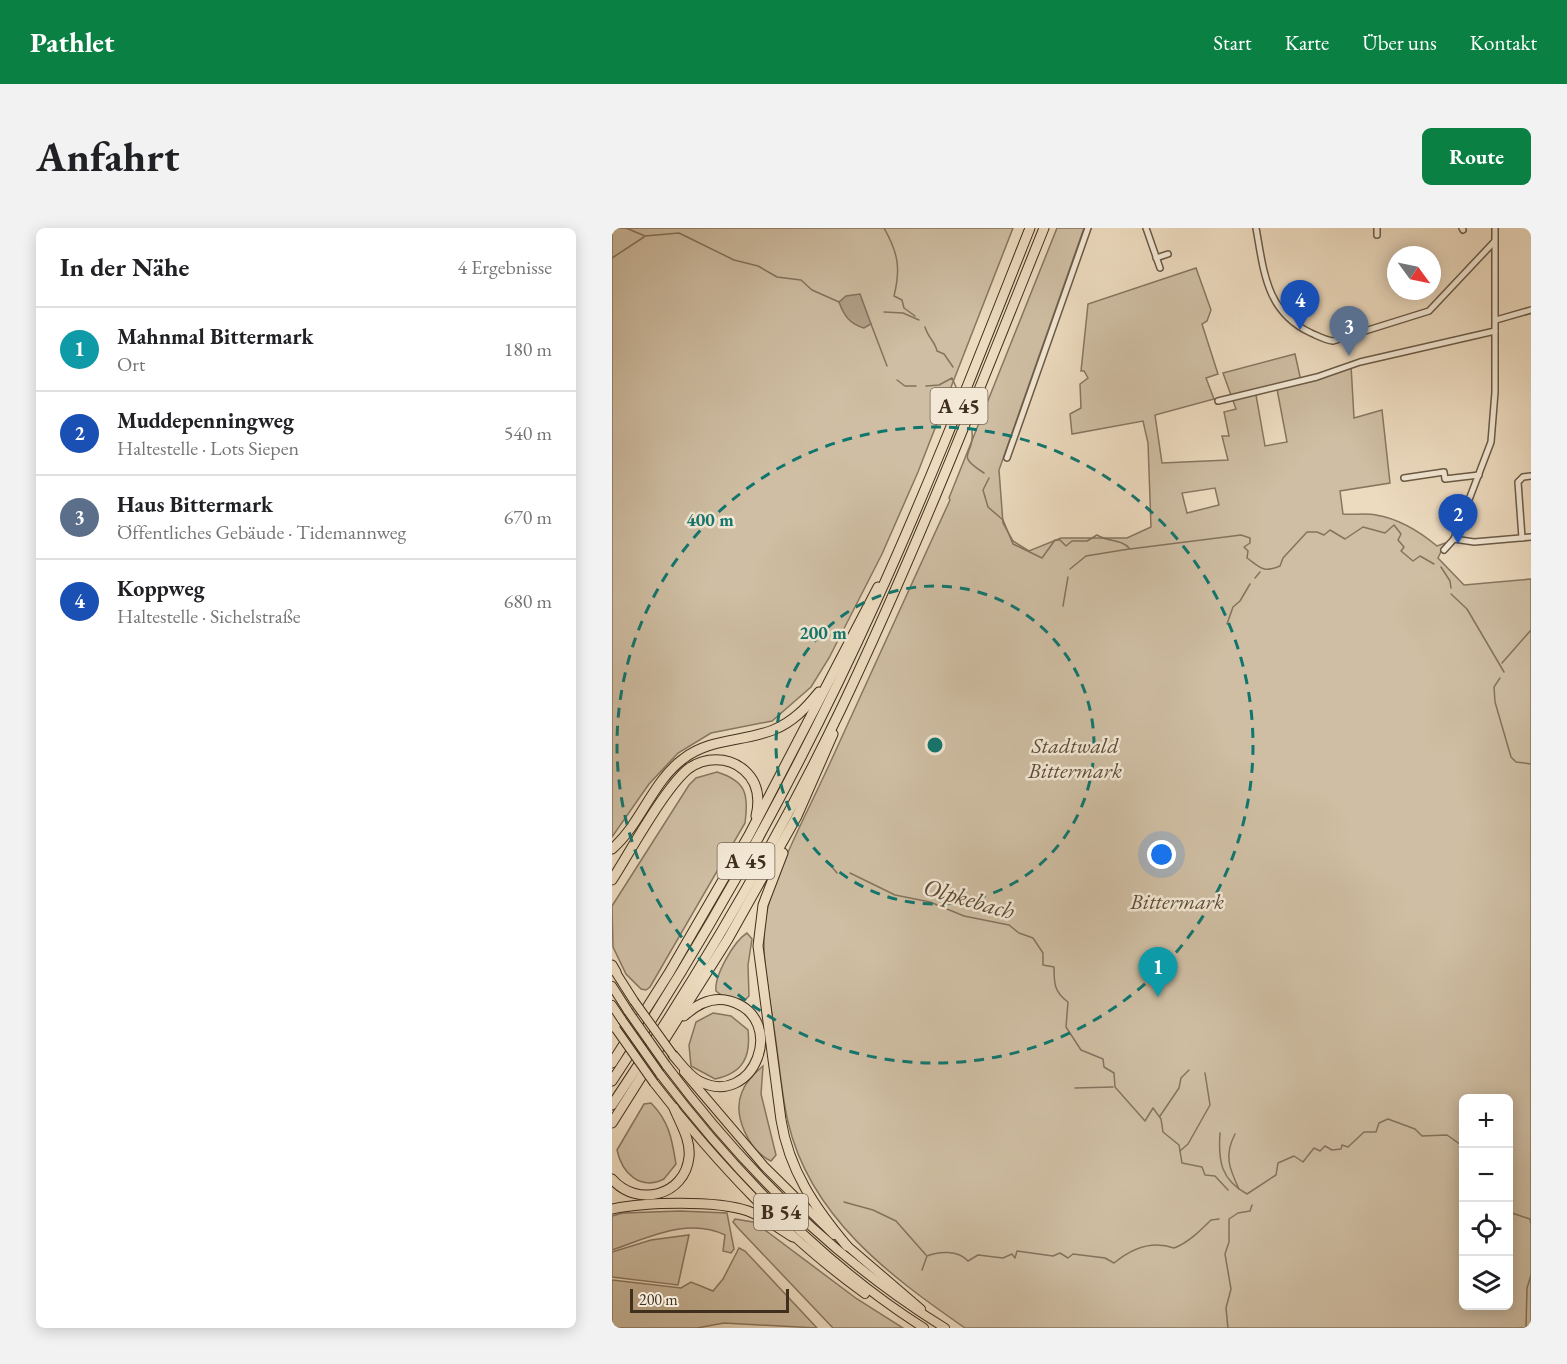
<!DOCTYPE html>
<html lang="de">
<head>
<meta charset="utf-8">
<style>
  :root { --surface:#fff; --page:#f2f2f2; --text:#202124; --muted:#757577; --line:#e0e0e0; --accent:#0b8043 }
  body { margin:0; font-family:"EB Garamond",serif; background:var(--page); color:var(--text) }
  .controls { position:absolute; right:18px; bottom:18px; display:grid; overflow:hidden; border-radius:9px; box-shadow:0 3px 15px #0003 }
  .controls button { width:54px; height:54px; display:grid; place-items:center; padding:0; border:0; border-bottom:2px solid var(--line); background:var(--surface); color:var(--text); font:30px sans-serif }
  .compass { position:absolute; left:775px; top:18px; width:54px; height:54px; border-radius:50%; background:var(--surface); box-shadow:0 3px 15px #0003; rotate:123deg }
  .scale { position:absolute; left:18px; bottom:15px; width:159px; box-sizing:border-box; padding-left:6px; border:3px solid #3f2f1d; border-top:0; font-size:16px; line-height:21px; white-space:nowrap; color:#3f2f1d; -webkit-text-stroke:4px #f3e8d5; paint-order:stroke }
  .you { position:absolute; left:550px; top:627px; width:21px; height:21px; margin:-15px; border:4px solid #fff; border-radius:50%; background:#1a73e8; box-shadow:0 0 0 9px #1a73e833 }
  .badge { display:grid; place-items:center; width:39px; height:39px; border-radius:50%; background:var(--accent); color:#fff; font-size:20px; font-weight:700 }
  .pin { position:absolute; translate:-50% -50px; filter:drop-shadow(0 2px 3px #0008) }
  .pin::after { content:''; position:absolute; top:32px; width:21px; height:18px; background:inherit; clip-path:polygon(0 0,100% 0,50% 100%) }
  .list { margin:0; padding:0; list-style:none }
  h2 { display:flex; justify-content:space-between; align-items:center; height:78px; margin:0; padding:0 24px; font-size:26px }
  h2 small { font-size:20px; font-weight:400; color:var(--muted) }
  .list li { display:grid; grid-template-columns:39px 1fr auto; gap:18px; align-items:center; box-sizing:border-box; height:84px; padding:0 24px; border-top:2px solid var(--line) }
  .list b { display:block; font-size:22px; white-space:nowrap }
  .list p { margin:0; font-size:20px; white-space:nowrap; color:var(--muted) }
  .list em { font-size:20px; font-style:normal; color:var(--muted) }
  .icon { flex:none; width:33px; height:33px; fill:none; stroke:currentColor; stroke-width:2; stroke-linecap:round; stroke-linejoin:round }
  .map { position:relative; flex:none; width:919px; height:1100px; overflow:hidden; border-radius:9px }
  header { display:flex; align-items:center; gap:36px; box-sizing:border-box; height:84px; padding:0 30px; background:var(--accent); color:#fff }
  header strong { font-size:28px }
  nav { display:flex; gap:33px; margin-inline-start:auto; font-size:21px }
  .intro { display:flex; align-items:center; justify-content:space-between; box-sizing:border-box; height:144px; padding:0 36px }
  h1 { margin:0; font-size:42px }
  .button { padding:15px 27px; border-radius:9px; background:var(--accent); color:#fff; font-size:21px; font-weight:700 }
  main { display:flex; gap:36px; padding:0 36px }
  aside { flex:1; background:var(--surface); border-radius:9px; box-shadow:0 3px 15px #0003 }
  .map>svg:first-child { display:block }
  .green { fill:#cfbea3; stroke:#877660; stroke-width:1.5; fill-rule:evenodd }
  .water { fill:#b2a188; stroke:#84735d; stroke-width:1.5 }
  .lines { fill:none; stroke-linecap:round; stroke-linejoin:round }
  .stream { stroke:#84735d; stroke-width:1.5 }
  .minor-casing { stroke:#6a5a46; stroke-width:8 }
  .trunk-casing { stroke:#3f2f1d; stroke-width:10 }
  .motorway-casing { stroke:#3f2f1d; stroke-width:11 }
  .minor { stroke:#f3e8d5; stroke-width:5 }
  .trunk { stroke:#eddbbf; stroke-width:8 }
  .motorway { stroke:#eddbbf; stroke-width:9 }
  .trunk-bridge-casing { stroke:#3f2f1d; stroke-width:10; stroke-linecap:butt }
  .trunk-bridge { stroke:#eddbbf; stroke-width:8 }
  .ring { fill:none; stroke:#0f766e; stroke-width:3; stroke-dasharray:10 8 }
  .labels { text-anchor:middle; stroke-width:5; stroke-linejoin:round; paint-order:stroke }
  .shield { fill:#f3e8d5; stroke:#756654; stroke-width:1.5 }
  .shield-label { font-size:21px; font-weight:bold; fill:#3f2f1d }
  .park-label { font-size:22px; font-style:italic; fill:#5c4c38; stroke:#f3e8d5 }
  .water-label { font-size:24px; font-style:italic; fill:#5c4c38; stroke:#f3e8d5 }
  .centre { fill:#0f766e; stroke:#f3e8d5; stroke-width:3 }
  .ring-label { font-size:18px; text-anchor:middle; font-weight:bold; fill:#0f766e; stroke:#f3e8d5; stroke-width:5; stroke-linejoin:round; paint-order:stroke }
</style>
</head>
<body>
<header>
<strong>Pathlet</strong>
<nav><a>Start</a><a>Karte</a><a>Über uns</a><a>Kontakt</a></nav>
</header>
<div class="intro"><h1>Anfahrt</h1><a class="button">Route</a></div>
<main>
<aside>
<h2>In der Nähe<small>4 Ergebnisse</small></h2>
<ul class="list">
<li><span class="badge" style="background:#0f9aa8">1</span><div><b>Mahnmal Bittermark</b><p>Ort</p></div><em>180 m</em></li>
<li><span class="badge" style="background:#1a4fb4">2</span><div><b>Muddepenningweg</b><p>Haltestelle · Lots Siepen</p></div><em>540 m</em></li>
<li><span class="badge" style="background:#5c6f8a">3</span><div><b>Haus Bittermark</b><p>Öffentliches Gebäude · Tidemannweg</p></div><em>670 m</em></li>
<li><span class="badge" style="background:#1a4fb4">4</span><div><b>Koppweg</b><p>Haltestelle · Sichelstraße</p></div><em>680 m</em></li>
</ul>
</aside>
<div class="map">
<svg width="919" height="1100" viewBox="0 0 919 1100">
  <rect width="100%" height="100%" fill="#eddbbf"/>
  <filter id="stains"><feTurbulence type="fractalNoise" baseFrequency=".00333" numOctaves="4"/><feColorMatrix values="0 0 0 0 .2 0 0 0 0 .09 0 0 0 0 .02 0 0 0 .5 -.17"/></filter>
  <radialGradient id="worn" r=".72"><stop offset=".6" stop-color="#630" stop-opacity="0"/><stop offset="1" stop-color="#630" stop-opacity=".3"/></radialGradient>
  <!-- green -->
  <g class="green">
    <path d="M0,0H401L306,244L270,326L217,430L199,459L160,493L99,505L66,525L37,556L0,609Z"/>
    <path d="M445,0H472L387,242L391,295L401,313L417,323L449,310H515L539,299L536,215L531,193L460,206L458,186L469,180L468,156L476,150L472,143H469L476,76L584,40L599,82L595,93L590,96L606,146L594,150L602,171L543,187L550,235L616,232L610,208H617L612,184L624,181L611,145L683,126L689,153L739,137L742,190L770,182L778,255L728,263L731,286C742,287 753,285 764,287C788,291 807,303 825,318L833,315L826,330L852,357L919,351V1100H353C278,1048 198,989 176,894C169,864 167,831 162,800C157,763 146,716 156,678C169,632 198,579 218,535C258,447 298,360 338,272L337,270ZM665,161L675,214L653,218L644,167ZM603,260L607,277L575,285L570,265ZM852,870H897V1078H852Z"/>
    <path d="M105,544C134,553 137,566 133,595L38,759L34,762L29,761L14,746L1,719L0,678L77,557L84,550Z"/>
    <path d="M135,705L140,711L136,737L137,768L133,772L112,769L104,763C102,748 122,713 135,705Z"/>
    <path d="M101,785L119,788L136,802C139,829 131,845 103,851L79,838L77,817L84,794Z"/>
    <path d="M151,838L149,866L164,927L159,933C137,923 120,887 130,864C133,855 144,844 151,838Z"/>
    <path d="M39,875C57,893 60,911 64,936L52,951C28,963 10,945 5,922L32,876Z"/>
    <path d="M68,983L115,985L122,1021L119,1025L111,1023L113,1007C76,989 36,1010 0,1022V988L11,985Z"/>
    <path d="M123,991L141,994L157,1005L245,1071L291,1100H221L126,1000L121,994Z"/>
    <path d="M77,1007L66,1057L0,1049V1024L39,1012Z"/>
    <path d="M127,1020L133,1023L205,1100L112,1095L85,1100H0V1052L69,1060L79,1054L101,1063L111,1051Z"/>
  </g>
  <!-- water -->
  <path class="water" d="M248,66L259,96L252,100C238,96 232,88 227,74L234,68Z"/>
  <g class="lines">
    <!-- stream -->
    <g class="stream">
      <path d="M14,0L33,8L67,5L122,32L146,38L165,49L189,52L200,62L227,74"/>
      <path d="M272,0C286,25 289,40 282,68L290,72L292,80L303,88"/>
      <path d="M0,30L32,9"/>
      <path d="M272,84L291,85L307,92"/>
      <path d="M259,96L275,138"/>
      <path d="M313,99C316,110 323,113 325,123L332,126L341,139"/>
      <path d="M285,152L293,158H304"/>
      <path d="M314,158L327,157L340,150L344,159"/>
      <path d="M360,203C363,229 341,225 372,245"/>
      <path d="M377,250L371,262L376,279L391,292L401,316L430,330L443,312H448L454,318L460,313H475L485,307C496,314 510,311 518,321L629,307L638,310V315L632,319L636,323L635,330C649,340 651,345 668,338L671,330L695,304H705L712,307L718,302L733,311L751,299L773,305L782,297L789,306L786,312L792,319L789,323L801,333L808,328L822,336"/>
      <path d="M829,339L838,353L839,360"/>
      <path d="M458,341L474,328L517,321"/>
      <path d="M643,350L648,344"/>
      <path d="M839,366L855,381L892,444"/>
      <path d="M451,378L456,349"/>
      <path d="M615,396L621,379L628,373L638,356"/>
      <path d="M890,435L919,402"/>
      <path d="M888,450L882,459L883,474L899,529L904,534L919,536"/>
      <path d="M215,633L225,645"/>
      <path d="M238,645L283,667L318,674L352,688L397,697L407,705L421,710L431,725V737L442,739C442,755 442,764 456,774L454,799L469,822L491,831L492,839L502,845L503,859L533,893L541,880L549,891L551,904L567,917L570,935L590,939L593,947L603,948L616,962"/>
      <path d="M463,860L501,859"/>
      <path d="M548,888L567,860L569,850L577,842"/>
      <path d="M608,905C606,933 609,952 635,966L664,947L666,935L682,928L691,934L702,920L708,923L713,918L720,922L729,921L730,917L736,919L752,904H764L767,895L776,891L803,901L810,908L835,907L852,919"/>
      <path d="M623,906C612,927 617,940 627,961"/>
      <path d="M568,923L576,916L598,877L593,845"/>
      <path d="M232,974L261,982L284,993L314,1027"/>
      <path d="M897,984L918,991L919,996"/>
      <path d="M310,1042L315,1028C327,1023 346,1022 356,1033L366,1027L391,1030L400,1026L403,1030L405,1023L441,1028L448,1025L456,1030L461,1026L493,1030L502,1035C520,1020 540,1012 562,1020C576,1015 589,1002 599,992L607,991"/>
      <path d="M616,1100L614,1080L619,1061L613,1026L617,1014V991L626,985L638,983L640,977"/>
      <path d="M914,1100L915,1060L919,1047"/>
    </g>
    <defs>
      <g id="minor">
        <path d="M534,0L548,40"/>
        <path d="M644,0C652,44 654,84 699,105C706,108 713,112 721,113L817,83L882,14"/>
        <path d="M765,0V7"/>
        <path d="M850,0L851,2"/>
        <path d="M544,30L556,26"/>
        <path d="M884,92L919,82"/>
        <path d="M606,173L705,149L748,134L883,103"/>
        <path d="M395,230L476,0"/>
        <path d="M792,250L832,244L833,251L867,247"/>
        <path d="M910,310L906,254L911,249L919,248"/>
        <path d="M842,311L862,314L919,309"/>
        <path d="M832,322L842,311L879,214L883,164V0"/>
      </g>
      <g id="trunk">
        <path d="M1,740L22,773"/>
        <path d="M0,758L16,783"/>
        <path d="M0,777L10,792"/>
        <path d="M54,837C132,941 223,1032 333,1100"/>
        <path d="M72,844L152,938L222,1007"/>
        <path d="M48,846C122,943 208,1034 312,1100"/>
        <path d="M42,855C104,934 171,1007 253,1066"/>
        <path d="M232,1015L309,1081"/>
      </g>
      <g id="motorway">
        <path d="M0,621C29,596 40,554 71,531C98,510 131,514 161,502C181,494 194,480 207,464"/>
        <path d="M171,625L151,677L146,718L169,892C177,942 203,980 235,1018"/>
        <path d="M0,652C18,624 52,561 76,541C92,529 116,528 132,542C146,554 148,571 144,588"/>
        <path d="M0,737L4,744"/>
        <path d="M61,827C69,836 76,847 87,853C142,882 177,790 118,773C101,768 85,776 72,788"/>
        <path d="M0,835L57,745L137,607L266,359"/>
        <path d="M0,853C100,702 188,541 263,376C319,253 368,126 418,0"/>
        <path d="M0,877C85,750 163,618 229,481C304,323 367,162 432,0"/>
        <path d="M0,895L116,711L185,588L221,506"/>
        <path d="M0,951C25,980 73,968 77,929C79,912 68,895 62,880"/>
        <path d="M0,981C33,974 104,972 136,983C152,989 166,1000 181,1009"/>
      </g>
    </defs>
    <!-- minor casing -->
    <use href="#minor" class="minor-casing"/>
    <!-- trunk casing -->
    <use href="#trunk" class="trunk-casing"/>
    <!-- motorway casing -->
    <use href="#motorway" class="motorway-casing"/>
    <!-- minor -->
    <use href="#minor" class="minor"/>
    <!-- trunk -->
    <use href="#trunk" class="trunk"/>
    <!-- motorway -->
    <use href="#motorway" class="motorway"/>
    <defs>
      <g id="trunk-bridge">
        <path d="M22,773L61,827"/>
        <path d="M16,783L54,837"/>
        <path d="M10,792L48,846"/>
        <path d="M4,801L42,855"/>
      </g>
    </defs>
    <!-- trunk-bridge casing -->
    <use href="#trunk-bridge" class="trunk-bridge-casing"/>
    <!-- trunk-bridge -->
    <use href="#trunk-bridge" class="trunk-bridge"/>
  </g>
  <!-- distance rings -->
  <g class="ring">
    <circle cx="323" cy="517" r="159"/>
    <circle cx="323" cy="517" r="318"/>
  </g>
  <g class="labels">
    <!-- shield labels -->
    <g class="shield">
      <rect x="318.5" y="160" width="57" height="36" rx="4.5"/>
      <rect x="105.5" y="615" width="57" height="36" rx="4.5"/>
      <rect x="142" y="966" width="54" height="36" rx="4.5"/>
    </g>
    <g class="shield-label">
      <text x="347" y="185">A 45</text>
      <text x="134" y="640">A 45</text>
      <text x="169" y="991">B 54</text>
    </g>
    <!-- park labels -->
    <g class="park-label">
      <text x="463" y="525">Stadtwald<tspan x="463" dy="25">Bittermark</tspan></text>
      <text x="565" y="681">Bittermark</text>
    </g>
    <!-- water labels -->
    <g class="water-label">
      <text transform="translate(357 671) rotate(16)" y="8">Olpkebach</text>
    </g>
  </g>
  <circle cx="323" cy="517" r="9" class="centre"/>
  <g class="ring-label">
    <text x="98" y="298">400 m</text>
    <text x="211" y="411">200 m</text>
  </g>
  <rect width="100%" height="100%" filter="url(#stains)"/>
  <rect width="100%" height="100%" fill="url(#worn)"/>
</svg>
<div class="controls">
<button>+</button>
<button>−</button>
<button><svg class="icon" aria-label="locate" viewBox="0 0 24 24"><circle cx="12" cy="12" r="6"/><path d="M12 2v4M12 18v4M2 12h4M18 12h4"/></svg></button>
<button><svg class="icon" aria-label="layers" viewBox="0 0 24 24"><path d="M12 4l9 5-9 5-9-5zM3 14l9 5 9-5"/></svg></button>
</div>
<svg class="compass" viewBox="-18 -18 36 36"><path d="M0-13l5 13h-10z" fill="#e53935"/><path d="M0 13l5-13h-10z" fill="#757577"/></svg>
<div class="scale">200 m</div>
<div class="you"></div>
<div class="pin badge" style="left:546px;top:769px;background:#0f9aa8">1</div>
<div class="pin badge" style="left:846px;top:316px;background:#1a4fb4">2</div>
<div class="pin badge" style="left:737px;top:128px;background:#5c6f8a">3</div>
<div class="pin badge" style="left:688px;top:102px;background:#1a4fb4">4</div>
</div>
</main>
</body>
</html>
